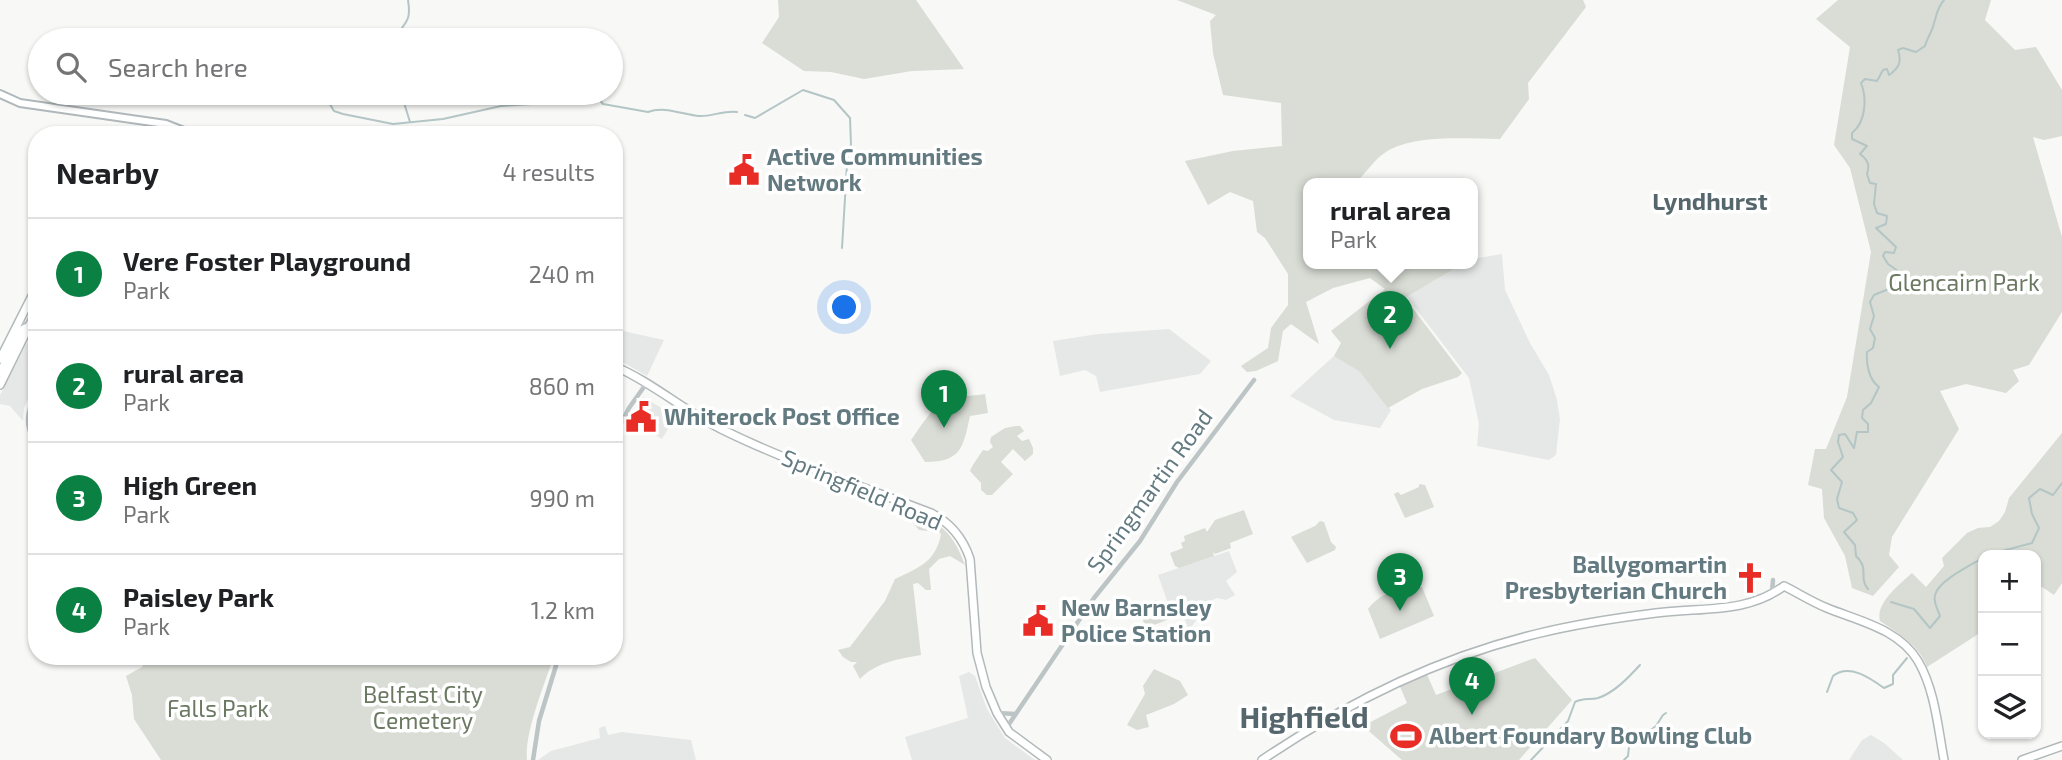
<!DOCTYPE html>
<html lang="en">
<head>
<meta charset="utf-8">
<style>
  :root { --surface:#fff; --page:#f2f2f2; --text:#202124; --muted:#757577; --line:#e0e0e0; --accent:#0b8043 }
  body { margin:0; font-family:"Exo 2",sans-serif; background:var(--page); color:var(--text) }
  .controls { position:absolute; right:21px; bottom:21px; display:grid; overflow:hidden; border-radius:14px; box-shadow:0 2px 5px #0004 }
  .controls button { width:63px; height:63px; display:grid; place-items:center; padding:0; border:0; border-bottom:2px solid var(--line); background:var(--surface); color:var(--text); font:35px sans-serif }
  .you { position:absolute; left:845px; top:308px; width:24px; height:24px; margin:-18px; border:5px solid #fff; border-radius:50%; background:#1a73e8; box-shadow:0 0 0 10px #1a73e833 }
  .badge { display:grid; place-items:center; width:46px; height:46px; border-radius:50%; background:var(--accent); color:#fff; font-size:23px; font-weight:700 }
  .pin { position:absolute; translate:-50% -58px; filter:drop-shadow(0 2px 4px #0008) }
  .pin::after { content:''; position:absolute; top:37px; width:24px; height:21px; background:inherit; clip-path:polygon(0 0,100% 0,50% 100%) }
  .popup { position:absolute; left:1303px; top:178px; width:175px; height:91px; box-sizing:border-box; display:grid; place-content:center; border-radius:14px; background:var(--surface); filter:drop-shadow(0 2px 5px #0005); font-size:23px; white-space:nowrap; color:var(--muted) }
  .popup b { font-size:26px; color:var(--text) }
  .popup::after { content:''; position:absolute; left:50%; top:100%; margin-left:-14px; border:14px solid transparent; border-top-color:var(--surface) }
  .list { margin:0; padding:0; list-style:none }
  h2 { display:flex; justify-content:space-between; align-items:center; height:91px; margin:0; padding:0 28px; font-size:30px }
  h2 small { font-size:23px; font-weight:400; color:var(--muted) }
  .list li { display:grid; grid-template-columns:46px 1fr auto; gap:21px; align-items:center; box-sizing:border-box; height:112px; padding:0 28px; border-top:2px solid var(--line) }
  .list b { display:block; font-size:26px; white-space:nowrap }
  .list p { margin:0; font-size:23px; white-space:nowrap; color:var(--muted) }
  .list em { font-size:23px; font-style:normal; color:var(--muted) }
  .icon { flex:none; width:38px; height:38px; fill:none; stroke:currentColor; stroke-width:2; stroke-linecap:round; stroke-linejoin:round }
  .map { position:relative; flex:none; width:2062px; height:760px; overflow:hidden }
  .search { position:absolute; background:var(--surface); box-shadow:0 2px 5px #0004; left:28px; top:28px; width:595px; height:77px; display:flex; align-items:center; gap:18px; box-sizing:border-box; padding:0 24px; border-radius:38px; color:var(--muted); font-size:26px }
  .panel { position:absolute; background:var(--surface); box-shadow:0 2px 5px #0004; left:28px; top:126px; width:595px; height:539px; border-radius:28px }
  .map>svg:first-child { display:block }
  .built { fill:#e6e8e7 }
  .green { fill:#d9ddd5 }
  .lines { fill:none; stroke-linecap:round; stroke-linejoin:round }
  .stream { stroke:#b4c5c6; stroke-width:2 }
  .major-casing { stroke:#b0b8bb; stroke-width:10 }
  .highway-casing { stroke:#b2b9bb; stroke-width:10 }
  .minor { stroke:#bcc4c6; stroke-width:4.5 }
  .major { stroke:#fff; stroke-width:6 }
  .highway { stroke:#fff; stroke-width:7 }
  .labels { text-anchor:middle; stroke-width:7; stroke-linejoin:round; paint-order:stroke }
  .poi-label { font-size:23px; font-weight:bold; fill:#637a81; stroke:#fff; text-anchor:start }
  .park-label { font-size:23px; fill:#6b7962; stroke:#fff }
  .street-label { font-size:23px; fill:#637a81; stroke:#fff }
  .neighbourhood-label { font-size:24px; font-weight:bold; fill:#55676c; stroke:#fff }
  .district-label { font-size:30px; font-weight:bold; fill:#55676c; stroke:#fff }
</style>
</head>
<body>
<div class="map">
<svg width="2062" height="760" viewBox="0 0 2062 760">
  <rect width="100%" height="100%" fill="#f8f8f6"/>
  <!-- built -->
  <g class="built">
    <path d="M1502,254L1505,290L1530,343L1549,375L1557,400L1560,419L1556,455L1549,460L1477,446L1479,424L1469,378L1407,297L1464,263H1472V259Z"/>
    <path d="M614,329L664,340L647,376L626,364L614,360Z"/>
    <path d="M1169,329L1211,361L1200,374L1100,392L1096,376L1085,370L1060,376L1053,341L1098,334Z"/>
    <path d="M33,341L37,343V380L24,408L23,421L10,406L0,404V395L27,343Z"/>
    <path d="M1334,356L1360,372L1391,410L1380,428L1334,420L1290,396Z"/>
    <path d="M643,397L665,410V418L671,424L662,439L630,419Z"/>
    <path d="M1229,551L1237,572L1226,581L1235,595L1226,600L1217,598L1207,603L1189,631L1181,609L1171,612L1158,575Z"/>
    <path d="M969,672L975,676L987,709L1005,738L1035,760H912L905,737L968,718L959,676Z"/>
    <path d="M605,726L608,735L622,732L691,740L696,760H538L551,751L600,738L599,728Z"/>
    <path d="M1871,735L1884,743L1903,760H1849L1862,740Z"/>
  </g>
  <!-- green -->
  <g class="green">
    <path d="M778,0H916L964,69L912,71L864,79L831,72L804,71L762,43L779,17Z"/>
    <path d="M1177,0H1583L1586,7L1528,83L1529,99L1500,139C1466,139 1415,134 1386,152C1374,159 1366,174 1355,183H1308V263H1464L1405,298L1462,373L1458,377L1422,389L1388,408L1360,372L1334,356L1341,343L1331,331L1385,289L1370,278L1333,288L1306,302L1319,344L1291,324L1283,331L1278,361L1256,371L1247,372L1241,366L1268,348L1271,328L1288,305V274L1265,238L1257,232L1253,201L1230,192L1208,205L1185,161L1233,151L1282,146L1281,103L1223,95L1213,53L1210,21L1216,15Z"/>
    <path d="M1838,0H1991L1985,20L2015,50L2036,47L2062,90V136L2044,140L2033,137L2062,237V312L2029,365L2013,370L2019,381L2006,393L1966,384L1940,391L1959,429L1892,537L1889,555L1899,567L1873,596L1852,588L1845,556L1824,518L1822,489L1808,485L1815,449H1826L1847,397L1871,252L1850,168L1834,145L1850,47L1816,19Z"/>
    <path d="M985,394L988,413L970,416C963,447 962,462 925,462L911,440C920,428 931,408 945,401C956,396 973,396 985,394Z"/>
    <path d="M1016,426H1020L1024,431L1017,436L1022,441L1029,439L1033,448V454L1025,461L1013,449L1001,462L1013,474L992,495H987L981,490V483L970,471C973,464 979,456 983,450L988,451L993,447L990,442L991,437L1005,428Z"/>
    <path d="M2062,433V583L2054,595L2042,587L2036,589V555H1983V631L1927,667C1919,645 1898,633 1880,621C1875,603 1900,584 1912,573L1926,587L1944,566L1942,558L1967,533L1978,528L1990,527L1999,521L2005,512L2009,498Z"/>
    <path d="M1419,484L1425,485L1434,507L1405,518L1394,494L1398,492L1401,495L1419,487Z"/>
    <path d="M1244,510L1253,534L1230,543L1231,548L1215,554L1213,552L1214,556L1179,568L1175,566L1170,553L1183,548L1181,543L1185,541L1184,536L1205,528L1207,532L1215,520Z"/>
    <path d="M909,511C942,523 953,533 965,565L950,556L939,559L929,569L931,590H926L918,583L913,584L921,655C899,659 876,662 860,679L853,666L857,662H851L843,657L838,650L850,647L885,601L895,579C918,568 936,562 941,534L939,532L919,530L909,518Z"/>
    <path d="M1320,521L1324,522L1331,542L1336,547L1335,550L1307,563L1291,537L1315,526Z"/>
    <path d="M1407,586L1422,587L1434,616L1380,639L1368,609C1377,596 1392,591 1407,586Z"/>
    <path d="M1156,600L1160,602V610L1163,611L1167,620L1146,628L1138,607Z"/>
    <path d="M149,656H554C545,683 524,733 527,760H161L134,719L132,695L126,676L142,667Z"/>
    <path d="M1535,658L1572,700L1519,760H1402L1363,726L1407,703L1398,682L1425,670L1436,695Z"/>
    <path d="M1154,669L1180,681L1188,695L1174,704L1146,715L1149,727L1137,730L1127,725L1145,694L1143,686Z"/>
  </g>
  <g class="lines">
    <!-- stream -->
    <g class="stream">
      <path d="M395,40C403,21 412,25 408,0"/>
      <path d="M304,93L325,96L334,111L343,114L393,124L443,119L501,106L564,102L592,97L598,98L603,104L648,112C664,106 681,114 698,116C711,117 724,110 737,112"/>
      <path d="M401,93L410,122"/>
      <path d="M745,115L755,118L803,90L834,100L850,118L851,145L848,148L842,248"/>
      <path d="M1987,555L2032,543L2039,528L2032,514L2029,498L2040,489L2053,495L2062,483"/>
      <path d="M1868,589C1858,577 1870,569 1856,556L1855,545L1844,532L1857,520L1853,513L1839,508L1837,499L1842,482L1831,470L1843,457L1838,442L1839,435L1845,434L1854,448L1857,432H1868V424L1862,418L1863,410L1871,403L1879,387C1869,380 1866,364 1867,352L1873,348L1875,338L1870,329L1874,316L1870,302L1874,295L1891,288L1890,276L1895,277L1898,271L1888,264L1883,256L1885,252L1894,253L1896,247L1876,228L1886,224L1887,216L1877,213L1874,204L1876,184L1870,183L1867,174C1870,165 1868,160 1860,154L1867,146L1852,139V133C1866,122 1867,98 1861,83L1865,79L1877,81L1883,70L1887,69L1889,75C1899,68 1902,62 1898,50L1903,48L1916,52L1925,46C1927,38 1933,30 1934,23C1937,14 1937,8 1944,0"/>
      <path d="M1891,602L1914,609L1930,628L1940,616C1938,610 1933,602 1935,595C1938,581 1971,565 1983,558"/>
      <path d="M1827,692L1833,676C1849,663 1870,678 1884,688L1893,684V675L1907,658"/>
      <path d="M1531,760L1568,721L1575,702C1583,698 1590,700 1598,698C1614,693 1629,677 1640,665"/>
      <path d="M1624,760L1628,756L1629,747L1656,726L1663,715L1666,713"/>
    </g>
    <defs>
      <path id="major" d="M0,94L20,103L166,124L194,135"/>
      <g id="highway">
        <path d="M0,359L37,286"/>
        <path d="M614,366C652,382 684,411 721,429C788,462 861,486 931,513C951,523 963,538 970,559L977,653L986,687L997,713L1009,732L1047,760"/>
        <path d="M0,373L21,330L28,327"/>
        <path d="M0,385L37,310"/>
        <path d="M1262,760C1346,703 1437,658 1536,634C1576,624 1616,618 1656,613C1701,607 1747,614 1784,586C1798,593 1812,602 1827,608C1859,621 1899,629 1918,661C1935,690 1938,728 1944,760"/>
        <path d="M2022,760L2062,746"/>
      </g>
    </defs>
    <!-- major casing -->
    <use href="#major" class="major-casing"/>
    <!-- highway casing -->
    <use href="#highway" class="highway-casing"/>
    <!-- minor -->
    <g class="minor">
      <path d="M19,321L37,332"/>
      <path d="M25,332L37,339"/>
      <path d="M37,391C27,412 23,425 37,445"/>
      <path d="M614,438L629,408L646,384"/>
      <path d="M1772,592L1773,580"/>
      <path d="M998,713L1015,714"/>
      <path d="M1007,727L1094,598L1140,541L1177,482L1254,380"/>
      <path d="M533,760L539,721L559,656"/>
    </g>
    <!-- major -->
    <use href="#major" class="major"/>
    <!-- highway -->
    <use href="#highway" class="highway"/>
  </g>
  <!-- icons -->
  <defs>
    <symbol id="civic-bare" viewBox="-9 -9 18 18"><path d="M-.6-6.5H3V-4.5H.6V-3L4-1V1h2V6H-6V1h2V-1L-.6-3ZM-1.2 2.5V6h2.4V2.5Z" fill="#e82c26" stroke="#fff" stroke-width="2.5" paint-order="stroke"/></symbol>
    <symbol id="church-bare" viewBox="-9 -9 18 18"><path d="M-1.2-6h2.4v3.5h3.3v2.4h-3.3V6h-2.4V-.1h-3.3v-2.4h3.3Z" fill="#e82c26" stroke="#fff" stroke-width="2.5" paint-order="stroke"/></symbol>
    <symbol id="stadium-bare" viewBox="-9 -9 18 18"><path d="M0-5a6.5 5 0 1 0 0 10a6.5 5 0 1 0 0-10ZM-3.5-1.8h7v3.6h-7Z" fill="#e82c26" stroke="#fff" stroke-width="2.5" paint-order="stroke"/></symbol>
  </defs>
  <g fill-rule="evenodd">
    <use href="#civic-bare" x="722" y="148" width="44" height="44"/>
    <use href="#civic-bare" x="619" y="395" width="44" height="44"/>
    <use href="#church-bare" x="1728" y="556" width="44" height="44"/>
    <use href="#civic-bare" x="1016" y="599" width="44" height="44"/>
    <use href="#stadium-bare" x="1384" y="714" width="44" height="44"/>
  </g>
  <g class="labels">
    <!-- poi labels -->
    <g class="poi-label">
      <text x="767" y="165">Active Communities<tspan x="767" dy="26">Network</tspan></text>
      <text x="664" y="425">Whiterock Post Office</text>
      <text x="1727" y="573" text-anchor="end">Ballygomartin<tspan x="1727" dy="26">Presbyterian Church</tspan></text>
      <text x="1061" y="616">New Barnsley<tspan x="1061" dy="26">Police Station</tspan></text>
      <text x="1429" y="744">Albert Foundary Bowling Club</text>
    </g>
    <!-- park labels -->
    <g class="park-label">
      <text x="1964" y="291">Glencairn Park</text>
      <text x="423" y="703">Belfast City<tspan x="423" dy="26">Cemetery</tspan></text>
      <text x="218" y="717">Falls Park</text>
    </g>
    <!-- street labels -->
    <g class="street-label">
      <text transform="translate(862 490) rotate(23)" y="8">Springfield Road</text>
      <text transform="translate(1150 491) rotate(-54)" y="8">Springmartin Road</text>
    </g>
    <!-- neighbourhood labels -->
    <g class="neighbourhood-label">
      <text x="1710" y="210">Lyndhurst</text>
    </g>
    <!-- district labels -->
    <g class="district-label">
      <text x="1304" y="728">Highfield</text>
    </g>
  </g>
</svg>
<div class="controls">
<button>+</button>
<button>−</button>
<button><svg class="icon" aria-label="layers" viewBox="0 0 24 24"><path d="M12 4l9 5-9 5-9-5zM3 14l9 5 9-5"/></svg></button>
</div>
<div class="you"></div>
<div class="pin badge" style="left:944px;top:428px">1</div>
<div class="pin badge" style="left:1390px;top:349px">2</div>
<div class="popup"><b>rural area</b>Park</div>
<div class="pin badge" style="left:1400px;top:611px">3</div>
<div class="pin badge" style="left:1472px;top:715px">4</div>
<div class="search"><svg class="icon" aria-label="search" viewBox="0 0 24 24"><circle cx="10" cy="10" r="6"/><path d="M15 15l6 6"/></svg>Search here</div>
<section class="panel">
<h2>Nearby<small>4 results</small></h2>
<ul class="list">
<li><span class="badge">1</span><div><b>Vere Foster Playground</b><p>Park</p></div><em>240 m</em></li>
<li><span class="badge">2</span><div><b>rural area</b><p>Park</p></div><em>860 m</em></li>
<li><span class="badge">3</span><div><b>High Green</b><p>Park</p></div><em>990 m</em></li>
<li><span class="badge">4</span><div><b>Paisley Park</b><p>Park</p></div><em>1.2 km</em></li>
</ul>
</section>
</div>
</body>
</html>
